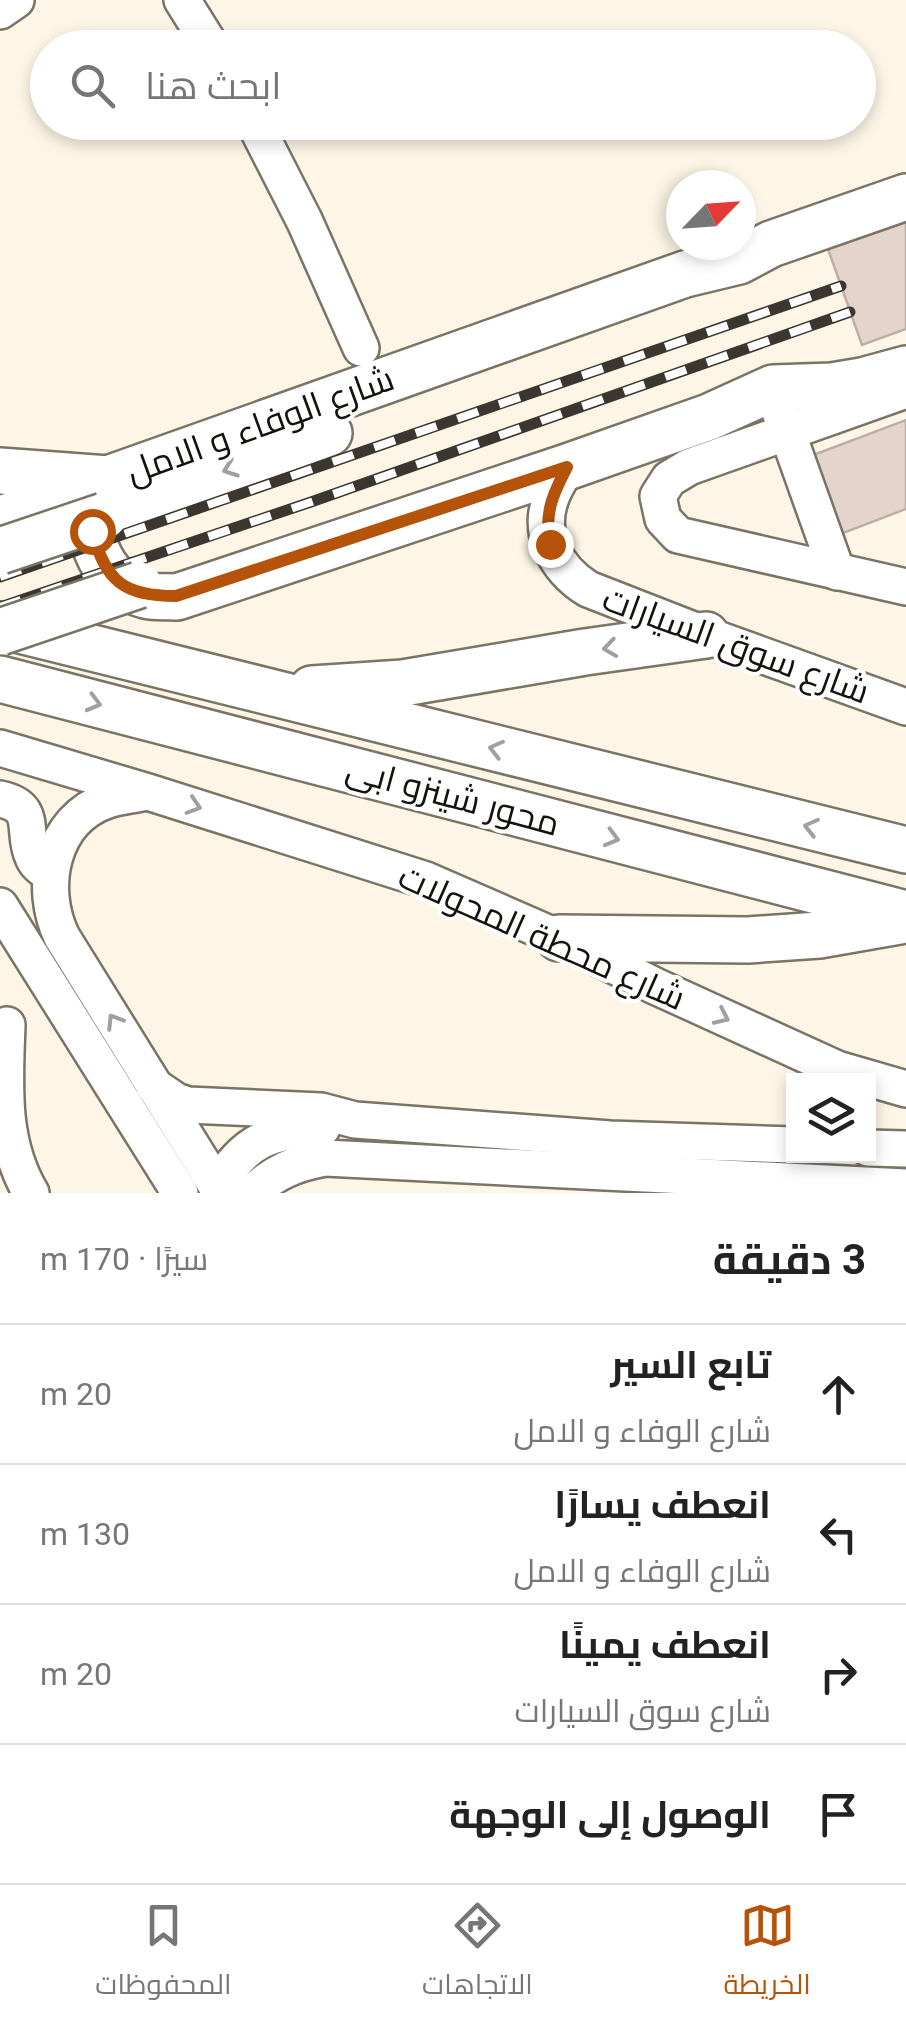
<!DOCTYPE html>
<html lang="ar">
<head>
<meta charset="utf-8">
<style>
  :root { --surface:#fff; --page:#f6f6f6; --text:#222; --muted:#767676; --line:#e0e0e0; --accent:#b45309 }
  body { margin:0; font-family:Roboto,Cairo,sans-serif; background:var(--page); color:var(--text); direction:rtl }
  .controls { position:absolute; right:30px; bottom:30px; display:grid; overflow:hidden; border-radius:0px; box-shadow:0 5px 15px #0003 }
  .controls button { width:90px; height:90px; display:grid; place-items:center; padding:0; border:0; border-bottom:2px solid var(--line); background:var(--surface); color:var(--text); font:50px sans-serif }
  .compass { position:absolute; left:666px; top:170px; width:90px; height:90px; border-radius:50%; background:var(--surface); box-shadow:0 5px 15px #0003; rotate:65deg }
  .stop { position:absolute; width:30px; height:30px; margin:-22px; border:8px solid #b45309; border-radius:50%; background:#fff }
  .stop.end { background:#b45309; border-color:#fff; box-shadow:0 2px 10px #0008 }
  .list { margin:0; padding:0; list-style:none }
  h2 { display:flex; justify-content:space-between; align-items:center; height:130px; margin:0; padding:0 40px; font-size:42px }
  h2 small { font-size:32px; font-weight:400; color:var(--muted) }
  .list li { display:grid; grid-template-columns:65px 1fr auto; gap:30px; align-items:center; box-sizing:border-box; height:140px; padding:0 40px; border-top:2px solid var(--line) }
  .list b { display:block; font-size:38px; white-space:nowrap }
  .list p { margin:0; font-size:32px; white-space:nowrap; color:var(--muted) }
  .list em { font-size:32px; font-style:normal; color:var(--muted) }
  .icon { flex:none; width:55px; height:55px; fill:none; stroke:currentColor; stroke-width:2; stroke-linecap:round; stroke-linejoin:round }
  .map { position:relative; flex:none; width:906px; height:1193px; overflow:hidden; direction:ltr }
  .search { position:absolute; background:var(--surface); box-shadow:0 5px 15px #0003; left:30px; right:30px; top:30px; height:110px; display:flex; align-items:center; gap:25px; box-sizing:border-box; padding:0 35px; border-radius:55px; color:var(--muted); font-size:38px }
  .sheet { height:690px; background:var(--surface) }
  nav { display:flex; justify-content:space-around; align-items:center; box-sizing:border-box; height:140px; border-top:2px solid var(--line); background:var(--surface); font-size:28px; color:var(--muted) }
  nav a { display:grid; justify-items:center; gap:5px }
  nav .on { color:var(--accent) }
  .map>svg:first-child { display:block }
  .building { fill:#e4d4cb; stroke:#bdada4; stroke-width:2.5 }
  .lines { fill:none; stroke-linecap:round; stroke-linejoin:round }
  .minor-casing { stroke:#7a7466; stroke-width:40 }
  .major-casing { stroke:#7a7466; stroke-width:50 }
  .minor { stroke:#fff; stroke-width:35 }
  .major { stroke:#fff; stroke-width:45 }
  .rail-casing { stroke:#3b3730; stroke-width:11 }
  .rail { stroke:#fff; stroke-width:8; stroke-dasharray:22; stroke-linecap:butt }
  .major-bridge-casing { stroke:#7a7466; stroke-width:50; stroke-linecap:butt }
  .major-bridge { stroke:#fff; stroke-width:45 }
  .oneway { stroke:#a1a09e }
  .route { stroke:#b45309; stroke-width:12 }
  .labels { text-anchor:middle; stroke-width:8; stroke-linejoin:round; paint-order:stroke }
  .street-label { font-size:35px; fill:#15120d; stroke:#fff }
</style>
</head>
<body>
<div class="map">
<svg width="906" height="1193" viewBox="0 0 906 1193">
  <rect width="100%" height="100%" fill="#fdf6e6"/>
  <!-- building -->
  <g class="building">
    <path d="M906,222V329L862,345L828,249Z"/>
    <path d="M906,420V509L838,535L808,457Z"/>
  </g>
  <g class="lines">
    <defs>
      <g id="minor">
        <path d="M182,0L212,48"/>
        <path d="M0,11L16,0"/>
        <path d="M254,122L305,222L361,348"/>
        <path d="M906,390L689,467L669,479L658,496L663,519L678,535L906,587"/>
        <path d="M780,412L837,572"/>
        <path d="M567,467C562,476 556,485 552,495C536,533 556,569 588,589L706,635L906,707"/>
        <path d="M0,514L97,482"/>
        <path d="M0,748L148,792L426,880L559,938L655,986L837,1069L906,1089"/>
        <path d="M146,792C134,795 120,796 108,800C51,819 38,888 62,937L221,1193"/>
        <path d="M0,799C39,807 21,832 33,857C36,865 43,869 50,874"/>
        <path d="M0,906L180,1193"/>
        <path d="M7,1025C5,1083 0,1141 31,1193"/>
        <path d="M154,1086L176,1101L188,1105L321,1111L355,1120L610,1139L794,1145"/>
        <path d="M868,1148L906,1149"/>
        <path d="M217,1187C245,1139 270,1132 322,1128"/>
        <path d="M253,1193C273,1172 297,1163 325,1158L906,1187"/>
      </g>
      <g id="major">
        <path d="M906,197L771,244L739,261L685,274L108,479C104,485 99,493 96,500C82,539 105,584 145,595C154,598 167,596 177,597L567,467L709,417L773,388L832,386L862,381L906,369"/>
        <path d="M0,471L108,479"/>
        <path d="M104,516L329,433"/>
        <path d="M0,625L906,850"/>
        <path d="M0,679L906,914"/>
        <path d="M312,689L403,683L585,652L706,635"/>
        <path d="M559,938L748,940L819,935L905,920"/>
      </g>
    </defs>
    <!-- minor casing -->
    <use href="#minor" class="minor-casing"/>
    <!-- major casing -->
    <use href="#major" class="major-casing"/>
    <!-- minor -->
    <use href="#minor" class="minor"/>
    <!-- major -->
    <use href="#major" class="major"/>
    <defs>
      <g id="rail">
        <path d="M0,577L841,286"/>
        <path d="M0,607L311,502L850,312"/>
      </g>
    </defs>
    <!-- rail casing -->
    <use href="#rail" class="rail-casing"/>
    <!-- rail -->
    <use href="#rail" class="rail"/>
    <defs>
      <g id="major-bridge">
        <path d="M0,551L104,516"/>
        <path d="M0,632L139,585"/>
      </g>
    </defs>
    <!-- major-bridge casing -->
    <use href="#major-bridge" class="major-bridge-casing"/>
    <!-- major-bridge -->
    <use href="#major-bridge" class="major-bridge"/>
  </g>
  <!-- one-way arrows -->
  <defs><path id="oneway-chevron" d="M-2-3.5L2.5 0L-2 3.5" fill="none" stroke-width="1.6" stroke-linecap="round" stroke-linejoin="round" transform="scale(2.5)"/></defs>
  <g class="oneway">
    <use href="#oneway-chevron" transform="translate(230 469) rotate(160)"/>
    <use href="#oneway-chevron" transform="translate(610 648) rotate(172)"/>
    <use href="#oneway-chevron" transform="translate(94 703) rotate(15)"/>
    <use href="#oneway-chevron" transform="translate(496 749) rotate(-166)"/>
    <use href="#oneway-chevron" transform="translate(194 806) rotate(18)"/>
    <use href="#oneway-chevron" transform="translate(811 827) rotate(-166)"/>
    <use href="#oneway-chevron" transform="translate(612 838) rotate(15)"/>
    <use href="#oneway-chevron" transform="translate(722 1017) rotate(25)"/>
    <use href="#oneway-chevron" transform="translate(114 1021) rotate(-122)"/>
  </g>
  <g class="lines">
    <!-- route -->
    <path class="route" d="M92,531C106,582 124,596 176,596L567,467C553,494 544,513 550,544"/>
  </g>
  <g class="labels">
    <!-- street labels -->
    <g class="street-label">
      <text transform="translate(260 425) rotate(-20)" y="12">شارع الوفاء و الامل</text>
      <text transform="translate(736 645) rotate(20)" y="12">شارع سوق السيارات</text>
      <text transform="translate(453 796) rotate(15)" y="12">محور شينزو ابى</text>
      <text transform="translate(542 937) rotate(24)" y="12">شارع محطة المحولات</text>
    </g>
  </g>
</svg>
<div class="controls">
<button><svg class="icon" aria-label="layers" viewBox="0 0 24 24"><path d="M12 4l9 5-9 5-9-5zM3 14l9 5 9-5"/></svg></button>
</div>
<svg class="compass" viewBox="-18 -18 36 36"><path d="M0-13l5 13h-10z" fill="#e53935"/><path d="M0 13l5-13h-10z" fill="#767676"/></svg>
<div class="stop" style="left:92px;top:531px"></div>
<div class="stop end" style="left:550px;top:544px"></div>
<div class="search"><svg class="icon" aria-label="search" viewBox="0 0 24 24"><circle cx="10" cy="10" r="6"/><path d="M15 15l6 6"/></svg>ابحث هنا</div>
</div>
<section class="sheet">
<h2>3 دقيقة<small>سيرًا · 170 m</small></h2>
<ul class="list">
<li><svg class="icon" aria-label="ahead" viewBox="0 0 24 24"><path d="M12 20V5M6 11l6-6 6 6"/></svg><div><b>تابع السير</b><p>شارع الوفاء و الامل</p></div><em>20 m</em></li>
<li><svg class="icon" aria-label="left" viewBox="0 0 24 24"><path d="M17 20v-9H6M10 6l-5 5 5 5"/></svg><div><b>انعطف يسارًا</b><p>شارع الوفاء و الامل</p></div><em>130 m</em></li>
<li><svg class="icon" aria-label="right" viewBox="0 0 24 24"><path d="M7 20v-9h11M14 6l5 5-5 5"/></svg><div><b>انعطف يمينًا</b><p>شارع سوق السيارات</p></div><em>20 m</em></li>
<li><svg class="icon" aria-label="arrive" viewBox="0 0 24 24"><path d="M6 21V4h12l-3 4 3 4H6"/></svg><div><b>الوصول إلى الوجهة</b></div></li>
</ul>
</section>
<nav>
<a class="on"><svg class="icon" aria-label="map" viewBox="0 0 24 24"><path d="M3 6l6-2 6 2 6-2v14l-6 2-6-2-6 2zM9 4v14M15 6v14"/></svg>الخريطة</a>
<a><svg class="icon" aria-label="directions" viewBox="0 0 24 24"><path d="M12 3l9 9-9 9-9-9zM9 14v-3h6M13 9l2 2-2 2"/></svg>الاتجاهات</a>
<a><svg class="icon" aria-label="saved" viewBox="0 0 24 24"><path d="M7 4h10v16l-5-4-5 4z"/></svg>المحفوظات</a>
</nav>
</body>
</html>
